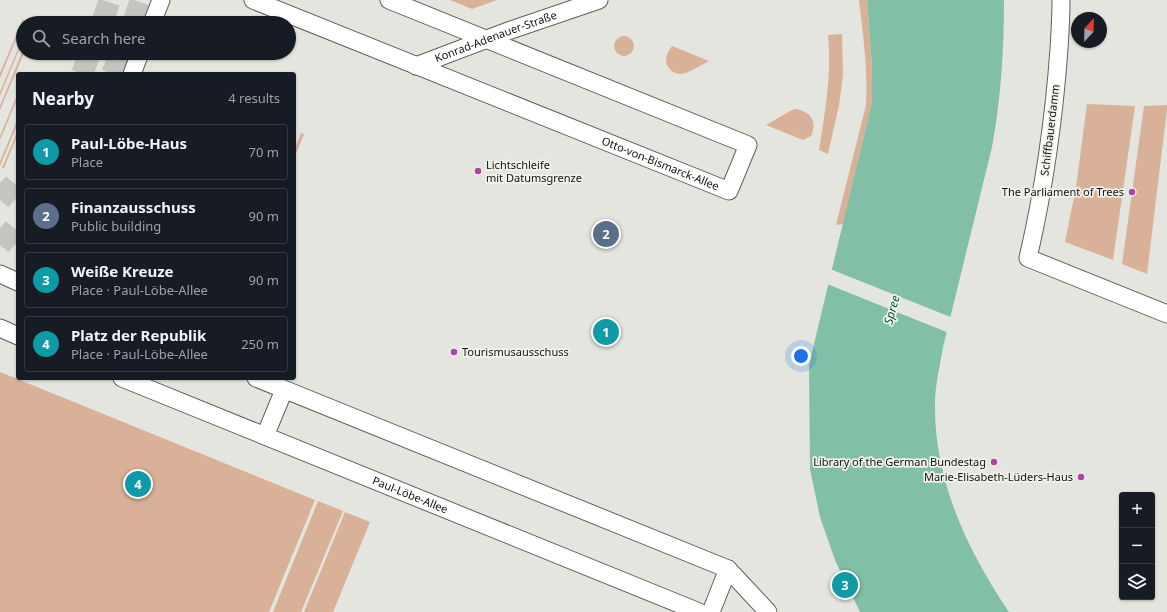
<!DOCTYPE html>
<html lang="en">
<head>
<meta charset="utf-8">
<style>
  :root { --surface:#171b24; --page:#20242c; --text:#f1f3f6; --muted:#9ea1a6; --line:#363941; --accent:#8c9099 }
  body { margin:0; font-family:"Noto Sans",sans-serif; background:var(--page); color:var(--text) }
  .controls { position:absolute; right:12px; bottom:12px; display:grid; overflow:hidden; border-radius:4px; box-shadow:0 1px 3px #0004 }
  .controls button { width:36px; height:36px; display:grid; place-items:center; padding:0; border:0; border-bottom:1px solid var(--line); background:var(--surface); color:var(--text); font:20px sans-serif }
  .compass { position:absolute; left:1071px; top:12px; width:36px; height:36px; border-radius:50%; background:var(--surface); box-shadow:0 1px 3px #0004; rotate:22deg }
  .you { position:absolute; left:801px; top:356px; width:14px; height:14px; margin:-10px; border:3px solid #fff; border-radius:50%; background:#1a73e8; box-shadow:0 0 0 6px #1a73e833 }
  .badge { display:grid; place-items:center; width:26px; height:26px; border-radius:50%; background:var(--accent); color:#fff; font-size:13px; font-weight:700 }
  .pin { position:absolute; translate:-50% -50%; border:2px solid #fff; box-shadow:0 1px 4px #0006 }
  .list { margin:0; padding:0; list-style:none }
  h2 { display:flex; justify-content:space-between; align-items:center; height:52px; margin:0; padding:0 16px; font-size:17px }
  h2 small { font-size:13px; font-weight:400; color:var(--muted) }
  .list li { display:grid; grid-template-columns:26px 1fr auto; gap:12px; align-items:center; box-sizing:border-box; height:56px; margin:0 8px 8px; padding:0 8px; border:1px solid var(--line); border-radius:4px }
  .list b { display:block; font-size:15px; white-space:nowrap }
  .list p { margin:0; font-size:13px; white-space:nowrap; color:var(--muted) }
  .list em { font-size:13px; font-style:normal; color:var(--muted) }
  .icon { flex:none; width:22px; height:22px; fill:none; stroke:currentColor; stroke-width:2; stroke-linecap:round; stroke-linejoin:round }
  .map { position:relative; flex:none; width:1167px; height:612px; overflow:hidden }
  .search { position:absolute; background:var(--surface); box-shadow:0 1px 3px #0004; left:16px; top:16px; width:280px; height:44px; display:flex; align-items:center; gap:10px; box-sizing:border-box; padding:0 14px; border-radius:22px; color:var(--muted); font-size:15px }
  .panel { position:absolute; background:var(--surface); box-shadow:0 1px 3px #0004; left:16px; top:72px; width:280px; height:308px; border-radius:4px }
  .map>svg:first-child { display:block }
  .green { fill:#d8b198 }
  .water { fill:#81bfa6 }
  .pier { fill:#e4e5de }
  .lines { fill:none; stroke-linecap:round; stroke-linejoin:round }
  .highway-tunnel { stroke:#c4c5bf; stroke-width:22; stroke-dasharray:22 11; stroke-linecap:butt }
  .minor-casing { stroke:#60615b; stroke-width:19 }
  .minor { stroke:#fff; stroke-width:17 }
  .poi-dot { fill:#ad45a7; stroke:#f1f2ec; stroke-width:1.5 }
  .labels { text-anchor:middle; stroke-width:3.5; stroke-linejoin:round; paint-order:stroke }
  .street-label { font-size:11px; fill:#11110f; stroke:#f1f2ec }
  .poi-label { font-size:11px; fill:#11110f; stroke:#f1f2ec; text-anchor:end }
  .water-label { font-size:12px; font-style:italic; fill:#015841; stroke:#f1f2ec }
</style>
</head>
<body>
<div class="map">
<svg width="1167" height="612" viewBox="0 0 1167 612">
  <rect width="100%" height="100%" fill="#e4e5de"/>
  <!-- green -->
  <g class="green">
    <path d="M450,0H497L472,9Z"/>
    <path d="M859,0H867L872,66V102L843,224L836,225L866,105C868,70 863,35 859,0Z"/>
    <path d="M23,19L24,20L0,78V73Z"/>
    <path d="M842,34L843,75L839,105L828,154L819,150C825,112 832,74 828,35Z"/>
    <circle cx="624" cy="46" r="10"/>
    <path d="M23,37V40L0,96V92Z"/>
    <path d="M672,46L709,61C701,65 691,72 682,74C673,75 665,66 666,58C667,53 670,49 672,46Z"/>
    <path d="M23,50L24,53L0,110V106Z"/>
    <path d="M18,93V97L0,140V136Z"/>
    <path d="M1087,104L1135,106L1113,260L1065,242L1076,187Z"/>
    <path d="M1167,105V109L1147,274L1122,264L1144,106Z"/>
    <path d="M795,109C810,111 818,121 811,136L803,140L766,125L790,111Z"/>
    <path d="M18,118V123L0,166V162Z"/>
    <path d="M18,130V134L4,168H2Z"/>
    <path d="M301,133L304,134L294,159V150Z"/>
    <path d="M0,372L315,500L269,612H0Z"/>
    <path d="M318,501L343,511L301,612H273Z"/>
    <path d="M345,512L370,522L333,612H304Z"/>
  </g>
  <!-- water -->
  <path class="water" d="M867,0H1004C1004,50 1001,98 992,147L943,347C940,366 935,385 935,404C934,480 967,550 1009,612H860L835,560L820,517L810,469L809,365L872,102V66Z"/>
  <!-- pier -->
  <path class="pier" d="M830,269L953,318L949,333L827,284Z"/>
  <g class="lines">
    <!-- highway-tunnel -->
    <g class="highway-tunnel">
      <path d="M102,23L110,0"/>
      <path d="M133,23L141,0"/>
      <path d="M82,74L90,53"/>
      <path d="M112,74L121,53"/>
      <path d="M0,200L18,179"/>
      <path d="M0,245L18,224"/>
    </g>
    <defs>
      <g id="minor">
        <path id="s1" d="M253,0L729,191L748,145L389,0"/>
        <path d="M1061,0C1061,16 1060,33 1059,49C1054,119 1044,189 1028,258L1167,314"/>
        <path d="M152,23L161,0"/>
        <path id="s2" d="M416,66L511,30L599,0"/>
        <path d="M132,74L140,53"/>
        <path d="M0,274L18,282"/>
        <path d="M0,328L18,336"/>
        <path id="s3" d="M122,378L699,612"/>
        <path d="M256,378L728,569L711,612"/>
        <path d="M265,436L284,390"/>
        <path d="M728,569L768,612"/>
      </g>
    </defs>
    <!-- minor casing -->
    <use href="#minor" class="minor-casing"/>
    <!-- minor -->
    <use href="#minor" class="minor"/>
  </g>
  <!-- markers -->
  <g class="poi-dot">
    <circle cx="478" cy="171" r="4"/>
    <circle cx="1132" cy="192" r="4"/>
    <circle cx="454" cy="352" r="4"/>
    <circle cx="994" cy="462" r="4"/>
    <circle cx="1081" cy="477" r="4"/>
  </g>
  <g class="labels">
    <!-- street labels -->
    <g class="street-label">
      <text dy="4" stroke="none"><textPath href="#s2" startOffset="85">Konrad-Adenauer-Straße</textPath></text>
      <text transform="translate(1050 130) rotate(-83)" y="4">Schiffbauerdamm</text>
      <text dy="4" stroke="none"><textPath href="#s1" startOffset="439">Otto-von-Bismarck-Allee</textPath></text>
      <text dy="4" stroke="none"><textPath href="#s3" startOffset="311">Paul-Löbe-Allee</textPath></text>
    </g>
    <!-- poi labels -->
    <g class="poi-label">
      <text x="486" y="169" text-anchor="start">Lichtschleife<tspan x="486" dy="13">mit Datumsgrenze</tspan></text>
      <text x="1124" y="196">The Parliament of Trees</text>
      <text x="462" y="356" text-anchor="start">Tourismusausschuss</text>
      <text x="986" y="466">Library of the German Bundestag</text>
      <text x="1073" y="481">Marie-Elisabeth-Lüders-Haus</text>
    </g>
    <!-- water labels -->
    <g class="water-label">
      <text transform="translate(892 310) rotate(-75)" y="4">Spree</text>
    </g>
  </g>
</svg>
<div class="controls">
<button>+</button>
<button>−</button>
<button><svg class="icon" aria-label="layers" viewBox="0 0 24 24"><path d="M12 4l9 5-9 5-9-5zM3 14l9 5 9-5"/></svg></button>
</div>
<svg class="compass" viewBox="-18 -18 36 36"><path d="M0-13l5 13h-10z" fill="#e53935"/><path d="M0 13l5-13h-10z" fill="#9ea1a6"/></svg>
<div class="you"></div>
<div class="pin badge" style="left:606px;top:332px;background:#0f9aa8">1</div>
<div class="pin badge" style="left:606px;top:234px;background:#5c6f8a">2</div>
<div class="pin badge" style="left:845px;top:585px;background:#0f9aa8">3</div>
<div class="pin badge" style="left:138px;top:484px;background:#0f9aa8">4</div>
<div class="search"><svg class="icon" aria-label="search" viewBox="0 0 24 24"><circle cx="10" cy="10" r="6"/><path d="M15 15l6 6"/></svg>Search here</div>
<section class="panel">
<h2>Nearby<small>4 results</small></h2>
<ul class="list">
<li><span class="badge" style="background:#0f9aa8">1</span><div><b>Paul-Löbe-Haus</b><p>Place</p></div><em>70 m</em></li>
<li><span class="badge" style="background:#5c6f8a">2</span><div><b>Finanzausschuss</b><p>Public building</p></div><em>90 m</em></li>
<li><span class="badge" style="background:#0f9aa8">3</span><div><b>Weiße Kreuze</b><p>Place · Paul-Löbe-Allee</p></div><em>90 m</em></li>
<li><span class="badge" style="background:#0f9aa8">4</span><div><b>Platz der Republik</b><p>Place · Paul-Löbe-Allee</p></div><em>250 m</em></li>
</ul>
</section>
</div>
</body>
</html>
